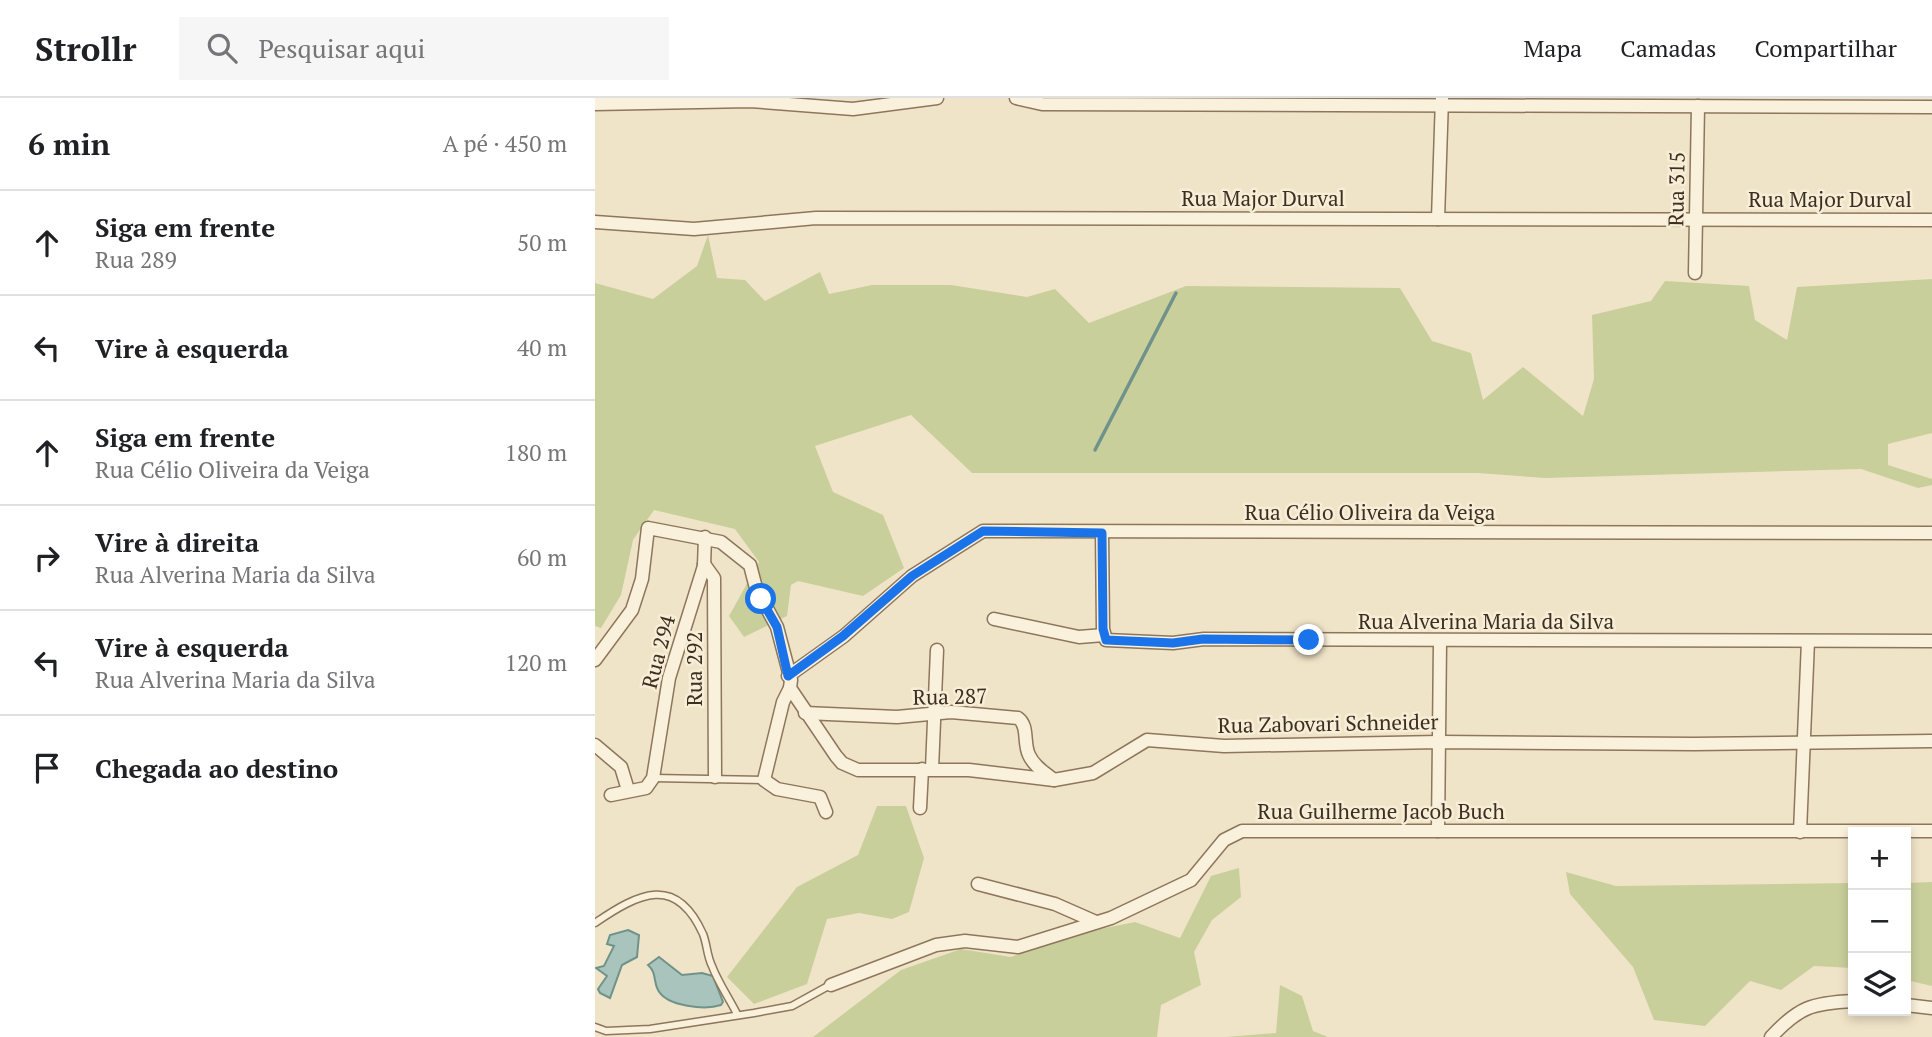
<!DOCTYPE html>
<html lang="pt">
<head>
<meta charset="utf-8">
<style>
  :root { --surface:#fff; --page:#f6f6f6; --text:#202124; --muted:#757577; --line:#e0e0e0 }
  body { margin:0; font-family:"PT Serif",serif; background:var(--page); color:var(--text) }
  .controls { position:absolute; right:21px; bottom:21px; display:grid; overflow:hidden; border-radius:0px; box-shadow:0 4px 10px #0003 }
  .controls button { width:63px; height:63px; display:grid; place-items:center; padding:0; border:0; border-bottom:2px solid var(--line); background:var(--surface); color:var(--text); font:35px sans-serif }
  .stop { position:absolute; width:21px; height:21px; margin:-16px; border:5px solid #1a73e8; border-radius:50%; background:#fff }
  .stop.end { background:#1a73e8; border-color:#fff; box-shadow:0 2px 7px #0008 }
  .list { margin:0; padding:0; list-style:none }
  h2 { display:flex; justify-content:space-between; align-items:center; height:91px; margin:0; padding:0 28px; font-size:30px }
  h2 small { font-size:23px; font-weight:400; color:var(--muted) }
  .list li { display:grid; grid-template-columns:46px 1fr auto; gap:21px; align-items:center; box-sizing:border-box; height:105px; padding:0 28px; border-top:2px solid var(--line) }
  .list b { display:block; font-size:26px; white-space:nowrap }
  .list p { margin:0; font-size:23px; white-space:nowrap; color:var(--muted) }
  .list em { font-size:23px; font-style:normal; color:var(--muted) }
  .icon { flex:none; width:38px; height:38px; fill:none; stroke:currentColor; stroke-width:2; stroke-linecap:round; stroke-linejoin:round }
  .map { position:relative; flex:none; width:1337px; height:939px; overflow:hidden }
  header { display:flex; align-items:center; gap:42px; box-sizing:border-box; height:98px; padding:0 35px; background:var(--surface); border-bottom:2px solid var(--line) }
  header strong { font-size:33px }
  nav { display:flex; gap:38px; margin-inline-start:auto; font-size:24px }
  .search { width:490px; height:63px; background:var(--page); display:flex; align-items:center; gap:18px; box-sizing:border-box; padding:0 24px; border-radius:0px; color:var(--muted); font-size:26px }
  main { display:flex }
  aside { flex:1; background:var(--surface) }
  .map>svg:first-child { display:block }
  .green { fill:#c9cf9b }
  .water { fill:#a9c4bc; stroke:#6f938a; stroke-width:2 }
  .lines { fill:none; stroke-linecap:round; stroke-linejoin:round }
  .stream { stroke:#6f938a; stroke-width:3.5 }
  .service-casing { stroke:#8d765c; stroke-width:9 }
  .minor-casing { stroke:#8d765c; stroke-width:15 }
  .service { stroke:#faf1dc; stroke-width:6 }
  .minor { stroke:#faf1dc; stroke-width:12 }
  .route { stroke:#1a73e8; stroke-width:9 }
  .labels { text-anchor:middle; stroke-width:5; stroke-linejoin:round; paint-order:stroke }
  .street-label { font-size:21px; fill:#3d2e20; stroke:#f7eed8 }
</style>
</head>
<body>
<header>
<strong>Strollr</strong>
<div class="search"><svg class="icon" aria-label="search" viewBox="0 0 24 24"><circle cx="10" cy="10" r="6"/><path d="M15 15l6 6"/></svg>Pesquisar aqui</div>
<nav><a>Mapa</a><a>Camadas</a><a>Compartilhar</a></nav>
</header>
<main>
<aside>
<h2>6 min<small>A pé · 450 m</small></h2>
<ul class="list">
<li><svg class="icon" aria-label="ahead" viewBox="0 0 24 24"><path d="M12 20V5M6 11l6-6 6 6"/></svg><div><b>Siga em frente</b><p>Rua 289</p></div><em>50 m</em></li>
<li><svg class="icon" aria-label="left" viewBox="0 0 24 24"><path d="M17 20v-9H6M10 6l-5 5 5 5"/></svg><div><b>Vire à esquerda</b></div><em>40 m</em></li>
<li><svg class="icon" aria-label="ahead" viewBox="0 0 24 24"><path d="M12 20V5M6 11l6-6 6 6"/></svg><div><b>Siga em frente</b><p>Rua Célio Oliveira da Veiga</p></div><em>180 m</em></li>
<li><svg class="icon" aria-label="right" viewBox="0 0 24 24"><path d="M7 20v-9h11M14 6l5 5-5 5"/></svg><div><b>Vire à direita</b><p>Rua Alverina Maria da Silva</p></div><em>60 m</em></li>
<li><svg class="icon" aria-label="left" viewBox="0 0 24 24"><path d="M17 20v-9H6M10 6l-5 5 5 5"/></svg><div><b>Vire à esquerda</b><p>Rua Alverina Maria da Silva</p></div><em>120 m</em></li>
<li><svg class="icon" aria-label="arrive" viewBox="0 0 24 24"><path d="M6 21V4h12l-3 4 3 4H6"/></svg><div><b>Chegada ao destino</b></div></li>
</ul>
</aside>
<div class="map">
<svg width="1337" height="939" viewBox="0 0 1337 939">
  <rect width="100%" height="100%" fill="#f0e4c8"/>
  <!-- green -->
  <g class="green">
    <path d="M113,137L122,180L150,182L170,203L225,174L234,196L277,187H356L432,199L460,191L494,225L591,188L805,190L837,243L876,255L888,302L928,269L988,318L999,281L997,217L1056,203L1070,183L1154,188L1160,222L1192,242L1202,189L1337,181V335L1293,346V367L1337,381V387L1323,390L1266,371L950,380L882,375H377L316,317L220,348L238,394L288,417L309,470L268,498L203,483L196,487L192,518L149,539L134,518L164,464L140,431L59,412L38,442L26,497L6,530L0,528V185L58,201L102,168Z"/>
    <path d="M282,708H311L329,760L314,814L297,821L264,815L232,821L212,886L159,906L132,879L202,789L263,757Z"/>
    <path d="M644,770L646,799L617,822L599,854L606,887L566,907L562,939H218L306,872L366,851L416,859L471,838L540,824L585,840L616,778Z"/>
    <path d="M971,774L1021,788L1258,785V870L1219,868L1186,892L1155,883L1110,928L1059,922L1038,869L975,796Z"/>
    <path d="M1337,784V888L1311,882V785Z"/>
    <path d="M685,887L707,898L718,933L733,939H631L681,935Z"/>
  </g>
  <!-- water -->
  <g class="water">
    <path d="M33,832L44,837L42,859L27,867L15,900L5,895L3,891L12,878L1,870L9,868L19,848L12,846L15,837Z"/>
    <path d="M64,859L87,877L107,875L118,878L128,904L126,907C111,912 72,909 63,892C58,883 62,875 53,867Z"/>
  </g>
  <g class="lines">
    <!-- stream -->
    <path class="stream" d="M500,352L581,195"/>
    <defs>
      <g id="service">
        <path d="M58,680L169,682"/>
        <path d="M0,825C44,795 81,776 108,836C112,846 112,858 117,868C123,884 134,900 142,916"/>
        <path d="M0,929L11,933L55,931L159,915L197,908L235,887"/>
      </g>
      <g id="minor">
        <path d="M421,0L447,6L1337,9"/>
        <path d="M0,6L155,3L258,11L342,0"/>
        <path d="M843,121L847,0"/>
        <path d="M0,124L99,131L221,120L1337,122"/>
        <path d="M1100,175L1103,8"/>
        <path d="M507,434L508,531L511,542L578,545L609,541L1337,543"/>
        <path d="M109,466L119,480L120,679"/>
        <path d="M399,521L484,539L509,537"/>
        <path d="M0,562L37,512L47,481L53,430L126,444L155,467L161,490L182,529L196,582L195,590L241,658L247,665L263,672H374L459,682L498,675L552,642L629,648L844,644L1099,646L1337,643"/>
        <path d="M193,578L249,538L317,478L388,433L1337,435"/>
        <path d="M195,590L188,604L169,682L182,691L225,699L231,714"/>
        <path d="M210,615L302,619L356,614L423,620C434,628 428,645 434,657C439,668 449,674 459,682"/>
        <path d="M0,647L26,669L33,692"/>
        <path d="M337,671L342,552"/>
        <path d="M16,697L51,690L58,680L74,580L109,468L110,439"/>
        <path d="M325,710L327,671"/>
        <path d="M843,733L845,544"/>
        <path d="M1205,734L1213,543"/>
        <path d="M383,786L460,806L501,824"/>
        <path d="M236,887L341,847L370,843L423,849L516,820L596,782L629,742L647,733H1337"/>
        <path d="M1311,907L1337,910"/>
        <path d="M1176,939C1204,909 1217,905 1258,903"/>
      </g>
    </defs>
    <!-- service casing -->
    <use href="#service" class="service-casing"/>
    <!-- minor casing -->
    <use href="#minor" class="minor-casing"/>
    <!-- service -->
    <use href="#service" class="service"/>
    <!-- minor -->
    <use href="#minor" class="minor"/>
  </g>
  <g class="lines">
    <!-- route -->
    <path class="route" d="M166,501L182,529L193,578L248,538L317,478L388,433L507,435L508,531L511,542L578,545L608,541L714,542"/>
  </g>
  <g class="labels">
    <!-- street labels -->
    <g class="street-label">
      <text transform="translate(1082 91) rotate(-89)" y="7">Rua 315</text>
      <text x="668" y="108">Rua Major Durval</text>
      <text x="1235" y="109">Rua Major Durval</text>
      <text x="775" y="422">Rua Célio Oliveira da Veiga</text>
      <text x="891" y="531">Rua Alverina Maria da Silva</text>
      <text transform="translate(64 554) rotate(-75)" y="7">Rua 294</text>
      <text transform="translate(100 571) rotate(-90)" y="7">Rua 292</text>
      <text transform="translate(355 599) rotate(-1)" y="7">Rua 287</text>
      <text transform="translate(733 626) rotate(-1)" y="7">Rua Zabovari Schneider</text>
      <text x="786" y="721">Rua Guilherme Jacob Buch</text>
    </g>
  </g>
</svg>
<div class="controls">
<button>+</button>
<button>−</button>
<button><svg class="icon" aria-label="layers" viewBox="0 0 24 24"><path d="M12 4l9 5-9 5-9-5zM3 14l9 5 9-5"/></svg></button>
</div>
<div class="stop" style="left:166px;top:501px"></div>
<div class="stop end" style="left:714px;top:542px"></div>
</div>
</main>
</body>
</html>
